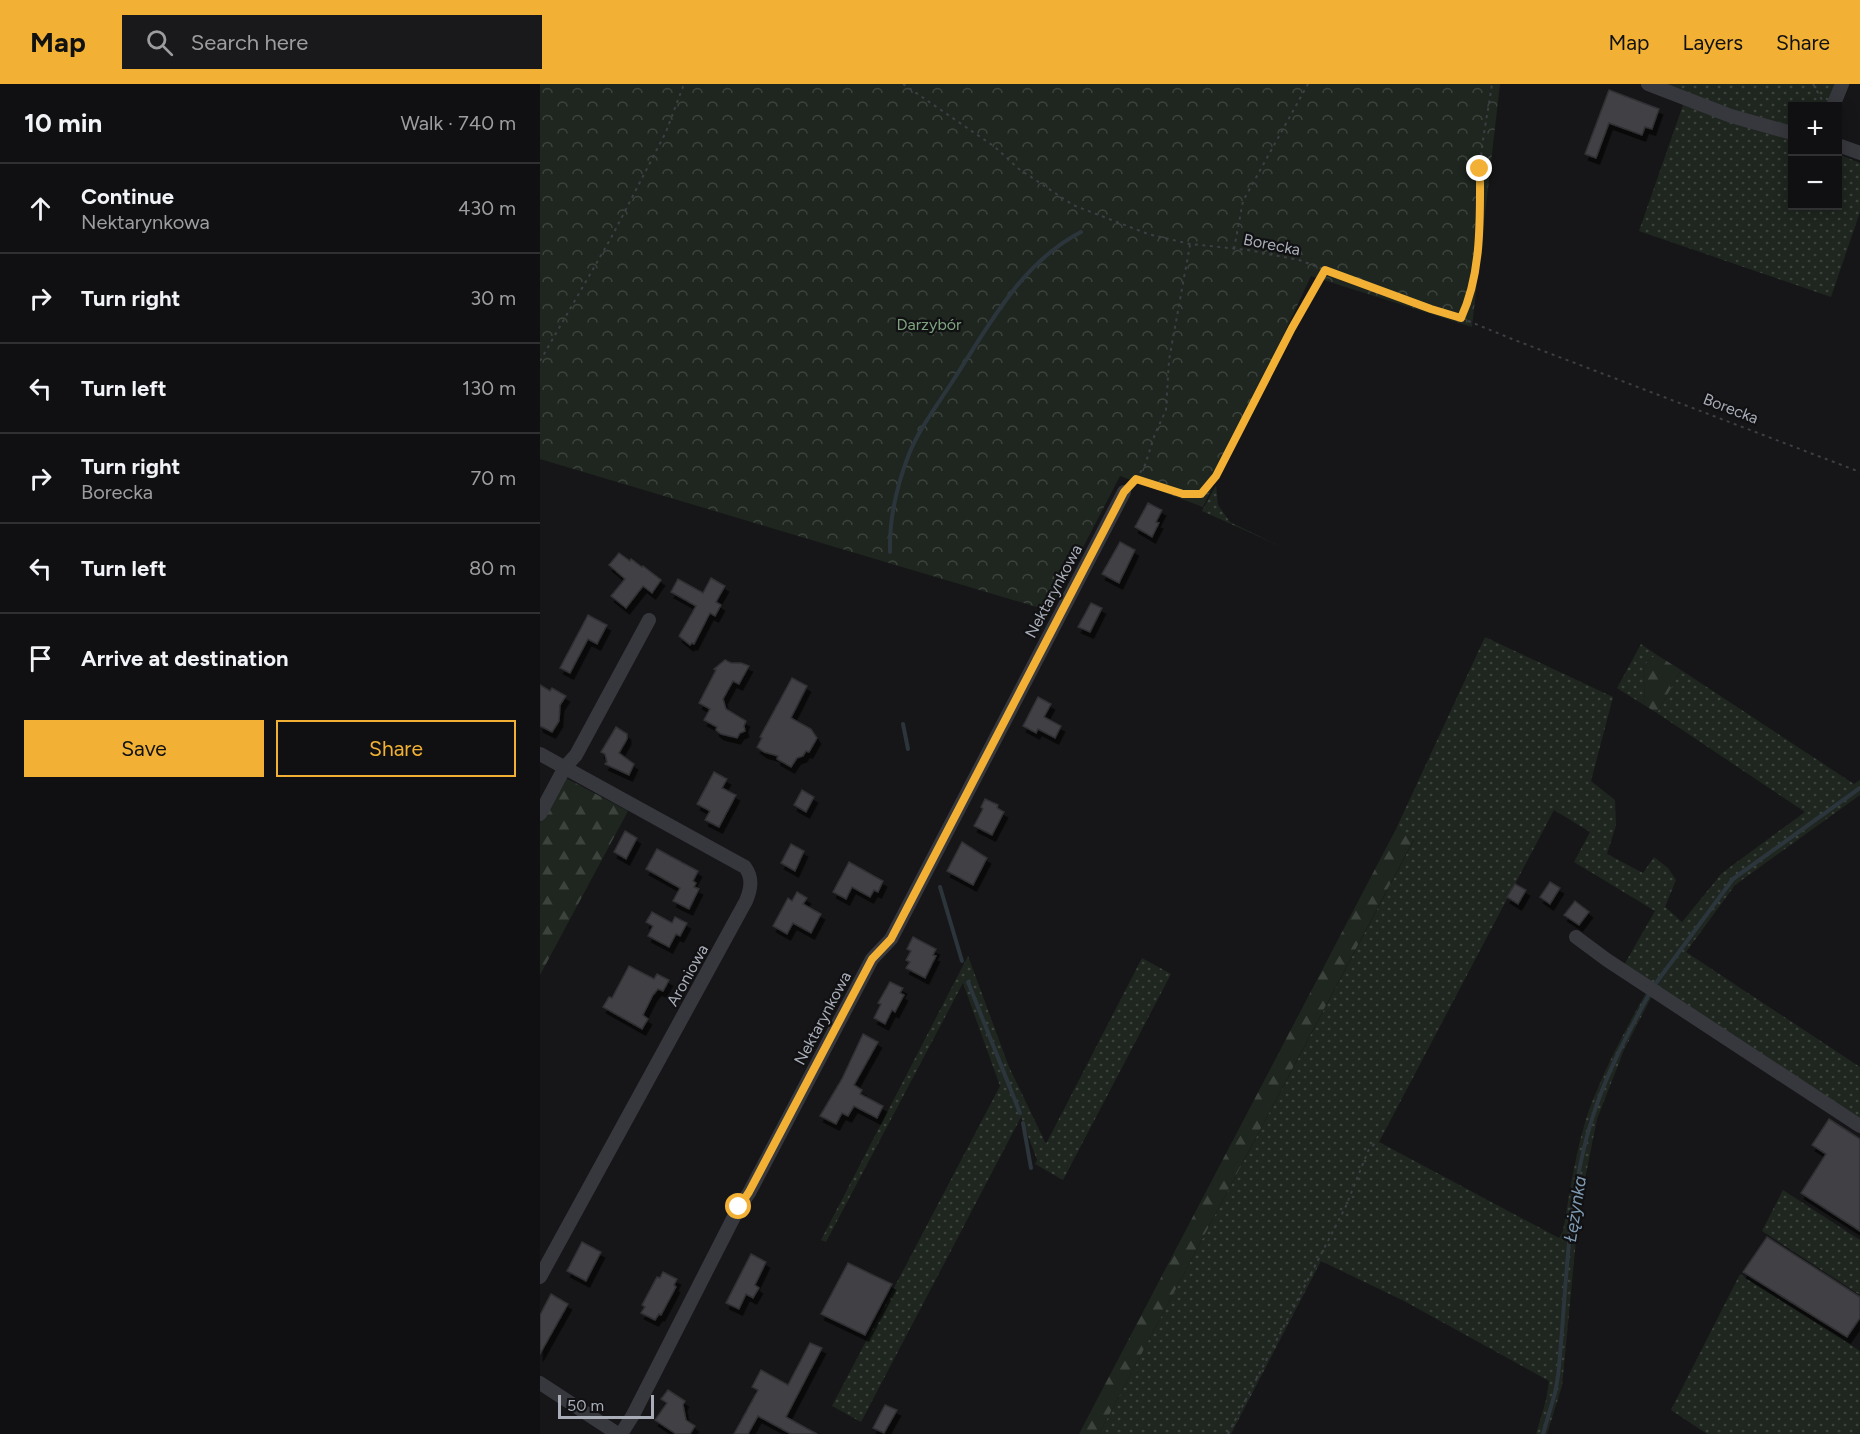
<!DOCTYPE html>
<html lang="en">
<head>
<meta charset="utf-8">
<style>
  :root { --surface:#101012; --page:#19191b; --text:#f1f3f6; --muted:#9c9d9f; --line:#303032; --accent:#f2b134 }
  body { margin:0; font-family:Figtree,sans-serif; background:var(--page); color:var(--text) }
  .controls { position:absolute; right:18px; top:18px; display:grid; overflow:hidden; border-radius:0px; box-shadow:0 3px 15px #0003 }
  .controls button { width:54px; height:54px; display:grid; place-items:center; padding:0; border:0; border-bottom:2px solid var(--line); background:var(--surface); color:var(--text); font:30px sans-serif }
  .scale { position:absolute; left:18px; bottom:15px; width:96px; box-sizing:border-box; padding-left:6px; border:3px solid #a8adb8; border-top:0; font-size:16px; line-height:21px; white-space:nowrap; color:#a8adb8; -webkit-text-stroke:4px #111113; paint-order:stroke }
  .stop { position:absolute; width:18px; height:18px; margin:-14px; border:4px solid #f2b134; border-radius:50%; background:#fff }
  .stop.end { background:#f2b134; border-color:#fff; box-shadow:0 2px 6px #0008 }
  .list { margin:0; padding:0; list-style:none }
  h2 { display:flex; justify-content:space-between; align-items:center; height:78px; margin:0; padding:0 24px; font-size:26px }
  h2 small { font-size:20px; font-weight:400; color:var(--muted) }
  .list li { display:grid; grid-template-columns:39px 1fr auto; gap:18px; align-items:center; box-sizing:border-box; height:90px; padding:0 24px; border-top:2px solid var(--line) }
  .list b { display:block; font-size:22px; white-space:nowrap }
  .list p { margin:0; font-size:20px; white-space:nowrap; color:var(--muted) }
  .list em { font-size:20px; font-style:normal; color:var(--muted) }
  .actions { display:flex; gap:12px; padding:18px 24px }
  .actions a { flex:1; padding:14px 0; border:2px solid var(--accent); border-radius:0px; text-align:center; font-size:21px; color:var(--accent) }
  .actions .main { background:var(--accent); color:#111 }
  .icon { flex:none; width:33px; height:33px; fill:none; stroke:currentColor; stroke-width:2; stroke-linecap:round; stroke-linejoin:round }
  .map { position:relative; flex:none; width:1320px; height:1350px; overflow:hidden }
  header { display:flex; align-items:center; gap:36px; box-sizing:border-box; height:84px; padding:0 30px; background:var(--accent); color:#111 }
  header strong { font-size:28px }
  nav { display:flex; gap:33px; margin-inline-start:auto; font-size:21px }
  .search { width:420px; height:54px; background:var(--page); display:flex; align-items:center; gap:15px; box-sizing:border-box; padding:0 21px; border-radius:0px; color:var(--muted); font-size:22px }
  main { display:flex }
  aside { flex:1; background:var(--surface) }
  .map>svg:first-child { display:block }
  .grass { fill:url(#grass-dots) }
  .forest { fill:url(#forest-firs) }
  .park { fill:url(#park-crowns) }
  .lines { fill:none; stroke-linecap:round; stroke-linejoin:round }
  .stream { stroke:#2c353c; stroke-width:4 }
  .building { fill:#404145; stroke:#303034; stroke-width:1.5; filter:url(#shadow) }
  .path { stroke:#3d3f44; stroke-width:2; stroke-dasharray:3 4.5; stroke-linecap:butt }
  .minor { stroke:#37383d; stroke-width:14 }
  .route { stroke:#f2b134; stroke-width:8 }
  .labels { text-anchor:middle; stroke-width:4.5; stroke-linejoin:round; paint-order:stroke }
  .street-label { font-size:16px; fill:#a8adb8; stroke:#111113 }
  .park-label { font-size:16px; fill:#7fa381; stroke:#111113 }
  .water-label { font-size:18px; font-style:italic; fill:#7f9bb3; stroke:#111113 }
</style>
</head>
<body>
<header>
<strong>Map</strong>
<div class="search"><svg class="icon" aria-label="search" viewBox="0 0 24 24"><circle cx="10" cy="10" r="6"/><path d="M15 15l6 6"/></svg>Search here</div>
<nav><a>Map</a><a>Layers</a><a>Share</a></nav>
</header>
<main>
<aside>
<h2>10 min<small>Walk · 740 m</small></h2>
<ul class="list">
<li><svg class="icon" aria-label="ahead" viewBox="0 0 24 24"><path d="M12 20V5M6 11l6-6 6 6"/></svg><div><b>Continue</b><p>Nektarynkowa</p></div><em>430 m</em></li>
<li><svg class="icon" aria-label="right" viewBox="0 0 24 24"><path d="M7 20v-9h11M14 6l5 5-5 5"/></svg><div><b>Turn right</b></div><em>30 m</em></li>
<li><svg class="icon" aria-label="left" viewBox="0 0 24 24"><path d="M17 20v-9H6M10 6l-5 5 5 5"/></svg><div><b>Turn left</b></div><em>130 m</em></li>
<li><svg class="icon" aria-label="right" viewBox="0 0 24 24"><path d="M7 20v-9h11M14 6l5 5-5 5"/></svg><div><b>Turn right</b><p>Borecka</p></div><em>70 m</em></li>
<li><svg class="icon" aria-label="left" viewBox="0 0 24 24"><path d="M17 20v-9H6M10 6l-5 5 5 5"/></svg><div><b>Turn left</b></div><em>80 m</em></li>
<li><svg class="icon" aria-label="arrive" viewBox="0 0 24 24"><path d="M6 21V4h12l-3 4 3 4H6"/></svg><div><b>Arrive at destination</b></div></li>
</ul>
<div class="actions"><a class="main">Save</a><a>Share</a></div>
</aside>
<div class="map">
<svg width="1320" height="1350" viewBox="0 0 1320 1350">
  <defs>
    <pattern id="grass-dots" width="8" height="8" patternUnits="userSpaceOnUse" patternTransform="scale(1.5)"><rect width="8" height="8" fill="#1e261f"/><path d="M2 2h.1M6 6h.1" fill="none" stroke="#3c433d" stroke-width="1.8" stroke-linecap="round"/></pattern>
    <pattern id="forest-firs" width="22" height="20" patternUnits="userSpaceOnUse" patternTransform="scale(1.5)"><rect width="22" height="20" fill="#1e261f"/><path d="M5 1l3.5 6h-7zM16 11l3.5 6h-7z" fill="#3c433d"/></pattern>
    <pattern id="park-crowns" width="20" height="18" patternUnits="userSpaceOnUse" patternTransform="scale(1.5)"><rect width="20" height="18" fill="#1e261f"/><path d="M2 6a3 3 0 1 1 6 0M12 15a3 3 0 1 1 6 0" fill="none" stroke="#3c433d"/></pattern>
    <filter id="shadow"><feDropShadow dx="3.5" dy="6" stdDeviation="0" flood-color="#0009"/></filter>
  </defs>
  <rect width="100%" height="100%" fill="#161618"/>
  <!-- grass -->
  <g class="grass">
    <path d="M1122,0H1296L1288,22H1252V44L1191,27Z"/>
    <path d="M1143,21L1252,54V122H1298V70L1320,79V128L1291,213L1099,147Z"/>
    <path d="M676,401L678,421L690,438L742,463L662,427Z"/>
    <path d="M945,553L1073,613L1051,697L1075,716L1076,741L1067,770L1103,789L1114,773L1128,784L1136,796L1125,823L1142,838L1182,789L1265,728L1117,629L1141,586L1314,700L1320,696V711L1195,801L1146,868L1320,983V1038L1084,881L1115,827L1034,778L1050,748L1014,726L839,1058L1019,1154L1023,1147C1030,1107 1036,1064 1049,1026C1065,984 1085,946 1107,907L1113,910L1084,966L1057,1035L1039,1125L1022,1302L1007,1350H996L1006,1316L1009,1297L864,1217L781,1177L691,1350H559L874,756L856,745Z"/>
    <path d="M1101,560L1117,571L1111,574L1103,583L1105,597L1104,621L1077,604Z"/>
    <path d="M428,872L469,983L506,1060L602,874L631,890L523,1096L495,1080L497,1076L481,1033L321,1338L292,1322L460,1002L423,899L286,1158L281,1156Z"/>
    <path d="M1243,1106L1320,1156V1211L1222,1147Z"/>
    <path d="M1200,1190L1320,1267V1350H1167L1131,1326Z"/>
  </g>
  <!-- forest -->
  <g class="forest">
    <path d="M1117,571L1141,586L1117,629L1104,621L1105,597L1103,583L1111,574Z"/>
    <path d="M24,693L88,727L0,891V738Z"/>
    <path d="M856,745L874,755L559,1350H539Z"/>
  </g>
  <!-- park -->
  <path class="park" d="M0,0H960L932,243L771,192L663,423L580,392L510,527L0,375Z"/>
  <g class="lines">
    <!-- stream -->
    <g class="stream">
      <path d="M350,468C349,434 357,401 369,370C380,343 399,319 414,295C450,240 481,179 541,148"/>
      <path d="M363,640L368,665"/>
      <path d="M400,803L422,877"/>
      <path d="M428,898L480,1029"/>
      <path d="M1116,899L1193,795L1320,704"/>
      <path d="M483,1039L491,1084"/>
      <path d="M1003,1350L1015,1309L1018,1292C1027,1206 1026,1115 1053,1032C1066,990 1087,951 1108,912"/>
    </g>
  </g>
  <!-- building -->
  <g class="building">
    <path d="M1069,6L1119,25L1112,45L1105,43L1102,51L1069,39L1056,74L1045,70Z"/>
    <path d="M608,419L622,426L616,438L619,439L612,453L595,443Z"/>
    <path d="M580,458L595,466L579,499L562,490Z"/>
    <path d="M79,469L90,477L91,475L102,483L103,482L121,496L112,509L103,502L86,524L71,512L85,495L69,481Z"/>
    <path d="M171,494L185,502L176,518L181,521L175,532L170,529L154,560L152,559L150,561L139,552L156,522L131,508L138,495L163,509Z"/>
    <path d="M551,519L562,524L550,548L538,543Z"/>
    <path d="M48,531L67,541L57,560L48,555L30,589L20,584Z"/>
    <path d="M185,576L191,579H201L209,582L199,600L193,597L183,615L186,625L206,637L204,642L205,647L200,649L197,654L181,650L176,646L177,643L164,636L170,625L159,619L176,586L174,585Z"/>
    <path d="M252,594L267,602L251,634L271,645L277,654L269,668L266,667L263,672L257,674L251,683L237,675L238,672L224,668L217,663L222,654L220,653Z"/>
    <path d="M0,601L10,607L12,604L26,612L20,621L19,637L12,648L0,642Z"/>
    <path d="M498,613L511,620L504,633L521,642L515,654L498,645L496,649L483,642Z"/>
    <path d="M76,643L87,650V655L79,669L94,680L89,691L65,680L67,678L65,670L61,668Z"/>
    <path d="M174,688L187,695L182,704L196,711L179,743L165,736L170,727L157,720Z"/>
    <path d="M262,706L274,713L266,728L254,721Z"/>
    <path d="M445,715L458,721L457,724L464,728L452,751L434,742L443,725L441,723Z"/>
    <path d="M85,747L97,754L86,775L74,768Z"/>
    <path d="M422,758L447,774L433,801L407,787Z"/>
    <path d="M251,760L264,767L255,787L241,779Z"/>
    <path d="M117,765L158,787L153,797L156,799L154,803L159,805L149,825L133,817L140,804L106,785Z"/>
    <path d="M309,778L343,797L338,808L334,806L330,813L312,803L306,815L293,808Z"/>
    <path d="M1010,798L1020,804L1010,820L1000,813Z"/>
    <path d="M975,800L986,806L978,820L967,813Z"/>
    <path d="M257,808L267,814L263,820L281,830L271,849L253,839L247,850L233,842L248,814L252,817Z"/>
    <path d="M1035,817L1049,828L1039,841L1024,831Z"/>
    <path d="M112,828L132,839L135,833L147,839L140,852L136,850L129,863L108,852L113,842L106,838Z"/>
    <path d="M373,853L396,865L393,871L396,872L385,894L366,884L370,878L366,876L371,867L367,865Z"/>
    <path d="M89,882L114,895L117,890L129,896L123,907L118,905L113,911L103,931L108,935L102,945L63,923L69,913L72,914Z"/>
    <path d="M350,898L363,904L360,909L364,911L355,928L352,926L345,940L334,934L341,920L338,919Z"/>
    <path d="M323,950L338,958L314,1001L322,1006L320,1010L343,1022L337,1034L314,1022L308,1032L302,1029L296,1040L280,1032L302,995Z"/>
    <path d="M1289,1035L1320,1055V1147L1261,1109L1286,1070L1272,1061Z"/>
    <path d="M1227,1153L1320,1213V1234L1307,1253L1203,1188Z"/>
    <path d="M42,1158L61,1168L46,1197L27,1187Z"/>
    <path d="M211,1170L226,1178L215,1201L219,1204L213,1214L206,1210L199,1225L186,1219Z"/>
    <path d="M308,1179L352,1200L325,1251L281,1230Z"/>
    <path d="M123,1188L137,1195L134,1201L136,1203L121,1231L119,1230L115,1236L101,1229L105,1223L102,1221L117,1193L120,1194Z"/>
    <path d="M11,1210L28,1220L0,1270V1231Z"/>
    <path d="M270,1259L282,1264L246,1333L277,1350H251L218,1332L208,1350H194L218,1306L212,1303L221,1286L248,1301Z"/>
    <path d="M128,1306L145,1317L143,1321L146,1336L155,1342L150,1350H136L115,1336L127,1319L121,1315Z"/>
    <path d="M345,1321L357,1326L344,1349L333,1344Z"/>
  </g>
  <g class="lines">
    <!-- path -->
    <g class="path">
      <path d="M363,0L455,63L479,85L533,121L608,150L650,160L708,166L759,176L891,225L921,234L972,255L1320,388"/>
      <path d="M1273,0L1282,16"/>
      <path d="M694,165L703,117L768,0"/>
      <path d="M921,234C942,188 938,136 940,88C941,59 948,29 952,0"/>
      <path d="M0,277L71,154L126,48L144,0"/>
      <path d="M596,395L605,381L615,350L626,326L629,276L650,161"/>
      <path d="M592,400L596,395L643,410H661L676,392L752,244L785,186"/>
      <path d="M688,1350L806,1122L828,1067L836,1058"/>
    </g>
    <!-- minor -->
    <g class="minor">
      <path d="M1108,0L1191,32L1252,49"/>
      <path d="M1293,22L1302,0"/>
      <path d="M1298,61L1320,69"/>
      <path d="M0,670L205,783C213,794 211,805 206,817L0,1193"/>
      <path d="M0,730L25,683L36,671L109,536"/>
      <path d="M1036,853L1067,876L1320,1042"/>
      <path d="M0,1299L78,1350"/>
      <path d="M81,1350L93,1331L199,1123L209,1109L332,875L351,855L584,408"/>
    </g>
  </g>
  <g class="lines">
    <!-- route -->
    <path class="route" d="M199,1123L209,1108L332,875L351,855L584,408L596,395L643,410H661L676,392L752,244L785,186L891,225L921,234C942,189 940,134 940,85"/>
  </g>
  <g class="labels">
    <!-- street labels -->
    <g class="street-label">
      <text transform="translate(732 160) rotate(11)" y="6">Borecka</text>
      <text transform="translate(1191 324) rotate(21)" y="6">Borecka</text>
      <text transform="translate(513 507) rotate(-62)" y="6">Nektarynkowa</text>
      <text transform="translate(147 891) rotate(-61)" y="6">Aroniowa</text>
      <text transform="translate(282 934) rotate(-62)" y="6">Nektarynkowa</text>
    </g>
    <!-- park labels -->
    <g class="park-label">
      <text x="389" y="246">Darzybór</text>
    </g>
    <!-- water labels -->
    <g class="water-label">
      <text transform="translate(1035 1125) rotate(-81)" y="6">Łężynka</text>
    </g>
  </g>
</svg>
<div class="controls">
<button>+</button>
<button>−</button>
</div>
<div class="scale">50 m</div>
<div class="stop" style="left:199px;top:1123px"></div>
<div class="stop end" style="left:940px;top:85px"></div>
</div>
</main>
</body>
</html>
